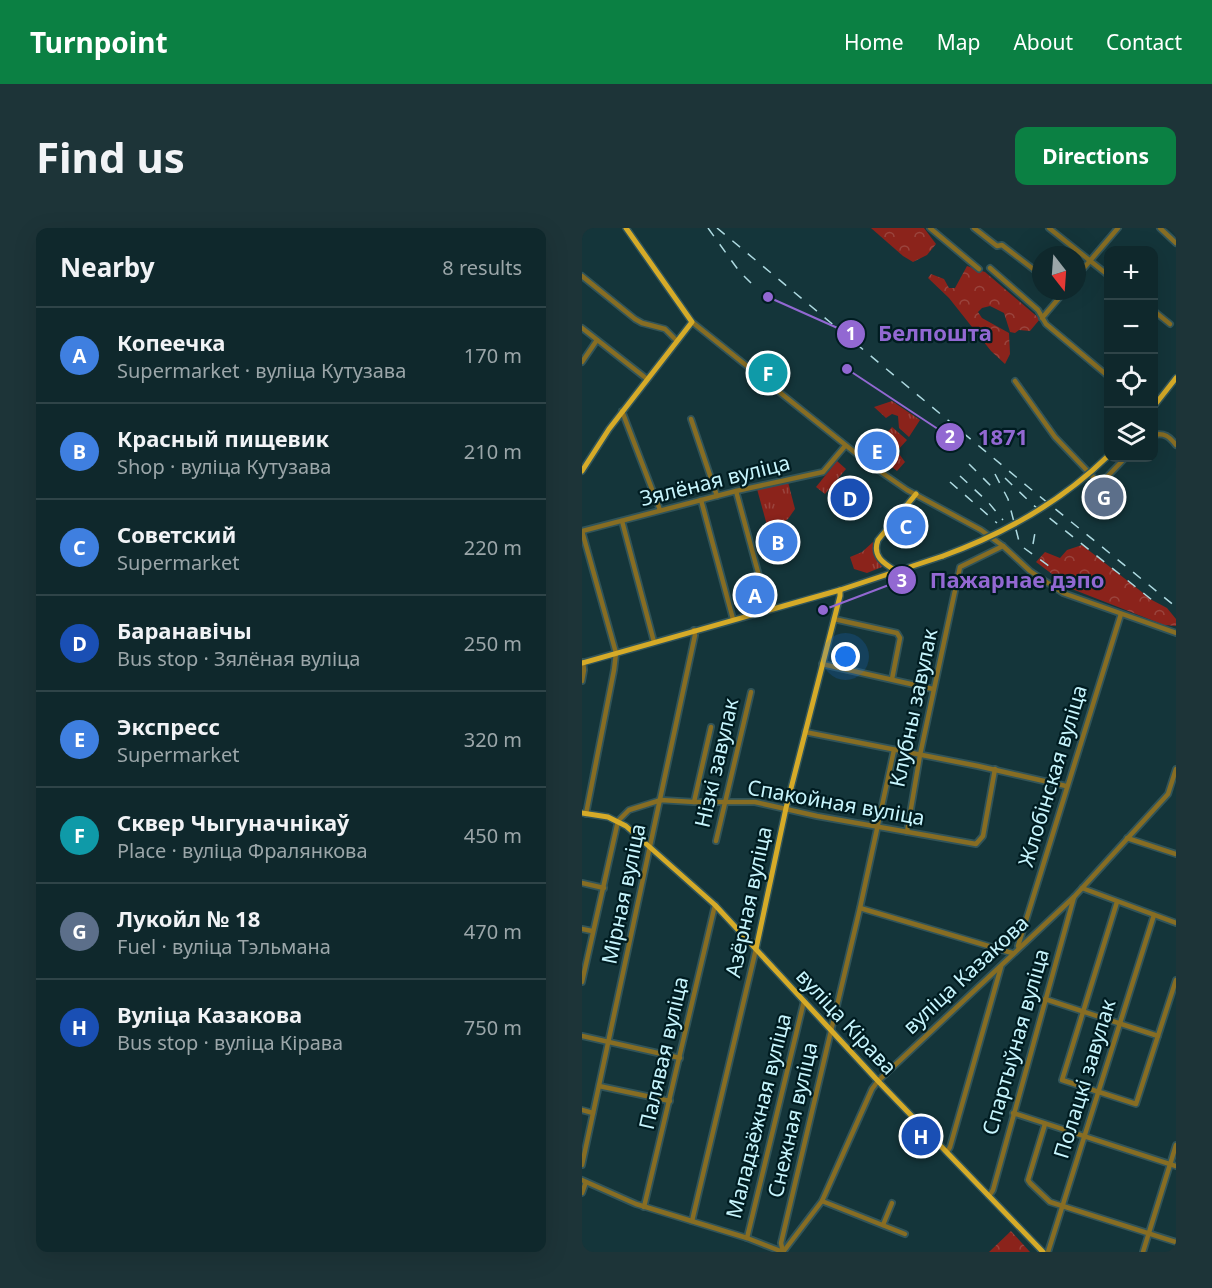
<!DOCTYPE html>
<html lang="en">
<head>
<meta charset="utf-8">
<style>
  :root { --surface:#0f282c; --page:#1d3438; --text:#f1f3f6; --muted:#9ba6a9; --line:#2f4448; --accent:#0b8043 }
  body { margin:0; font-family:"Noto Sans",sans-serif; background:var(--page); color:var(--text) }
  .controls { position:absolute; right:18px; top:18px; display:grid; overflow:hidden; border-radius:12px; box-shadow:0 6px 24px #0002 }
  .controls button { width:54px; height:54px; display:grid; place-items:center; padding:0; border:0; border-bottom:2px solid var(--line); background:var(--surface); color:var(--text); font:30px sans-serif }
  .compass { position:absolute; left:450px; top:18px; width:54px; height:54px; border-radius:50%; background:var(--surface); box-shadow:0 6px 24px #0002; rotate:163deg }
  .you { position:absolute; left:264px; top:429px; width:21px; height:21px; margin:-15px; border:4px solid #fff; border-radius:50%; background:#1a73e8; box-shadow:0 0 0 9px #1a73e833 }
  .badge { display:grid; place-items:center; width:39px; height:39px; border-radius:50%; background:var(--accent); color:#fff; font-size:20px; font-weight:700 }
  .pin { position:absolute; translate:-50% -50%; border:3px solid #fff; box-shadow:0 2px 6px #0006 }
  .list { margin:0; padding:0; list-style:none }
  h2 { display:flex; justify-content:space-between; align-items:center; height:78px; margin:0; padding:0 24px; font-size:26px }
  h2 small { font-size:20px; font-weight:400; color:var(--muted) }
  .list li { display:grid; grid-template-columns:39px 1fr auto; gap:18px; align-items:center; box-sizing:border-box; height:96px; padding:0 24px; border-top:2px solid var(--line) }
  .list b { display:block; font-size:22px; white-space:nowrap }
  .list p { margin:0; font-size:20px; white-space:nowrap; color:var(--muted) }
  .list em { font-size:20px; font-style:normal; color:var(--muted) }
  .icon { flex:none; width:33px; height:33px; fill:none; stroke:currentColor; stroke-width:2; stroke-linecap:round; stroke-linejoin:round }
  .map { position:relative; flex:none; width:594px; height:1024px; overflow:hidden; border-radius:12px }
  header { display:flex; align-items:center; gap:36px; box-sizing:border-box; height:84px; padding:0 30px; background:var(--accent); color:#fff }
  header strong { font-size:28px }
  nav { display:flex; gap:33px; margin-inline-start:auto; font-size:21px }
  .intro { display:flex; align-items:center; justify-content:space-between; box-sizing:border-box; height:144px; padding:0 36px }
  h1 { margin:0; font-size:42px }
  .button { padding:15px 27px; border-radius:12px; background:var(--accent); color:#fff; font-size:21px; font-weight:700 }
  main { display:flex; gap:36px; padding:0 36px }
  aside { flex:1; background:var(--surface); border-radius:12px; box-shadow:0 6px 24px #0002 }
  .map>svg:first-child { display:block }
  .grass { fill:url(#grass-tufts) }
  .forest { fill:url(#forest-crowns) }
  .lines { fill:none; stroke-linecap:round; stroke-linejoin:round }
  .minor-casing { stroke:#315459; stroke-width:8 }
  .major-casing { stroke:#315459; stroke-width:8 }
  .minor { stroke:#876d23; stroke-width:4.5 }
  .major { stroke:#d6ab28; stroke-width:5 }
  .rail { stroke:#aedae1; stroke-width:1.5; stroke-dasharray:10 10; stroke-linecap:butt }
  .major-bridge-casing { stroke:#315459; stroke-width:8; stroke-linecap:butt }
  .major-bridge { stroke:#d6ab28; stroke-width:5 }
  .labels { text-anchor:middle; stroke-width:4.5; stroke-linejoin:round; paint-order:stroke }
  .street-label { font-size:21px; fill:#c7f5fd; stroke:#001c21 }
  .leader { fill:none; stroke:#9268d2; stroke-width:2 }
  .callout-dot { fill:#9268d2; stroke:#001c21; stroke-width:2 }
  .mark-label { font-size:18px; text-anchor:middle; font-weight:bold; fill:#fff }
  .callout-label { font-size:22px; text-anchor:middle; font-weight:bold; fill:#9268d2; stroke:#001c21; stroke-width:4.5; stroke-linejoin:round; paint-order:stroke }
</style>
</head>
<body>
<header>
<strong>Turnpoint</strong>
<nav><a>Home</a><a>Map</a><a>About</a><a>Contact</a></nav>
</header>
<div class="intro"><h1>Find us</h1><a class="button">Directions</a></div>
<main>
<aside>
<h2>Nearby<small>8 results</small></h2>
<ul class="list">
<li><span class="badge" style="background:#3f7fe0">A</span><div><b>Копеечка</b><p>Supermarket · вуліца Кутузава</p></div><em>170 m</em></li>
<li><span class="badge" style="background:#3f7fe0">B</span><div><b>Красный пищевик</b><p>Shop · вуліца Кутузава</p></div><em>210 m</em></li>
<li><span class="badge" style="background:#3f7fe0">C</span><div><b>Советский</b><p>Supermarket</p></div><em>220 m</em></li>
<li><span class="badge" style="background:#1a4fb4">D</span><div><b>Баранавічы</b><p>Bus stop · Зялёная вуліца</p></div><em>250 m</em></li>
<li><span class="badge" style="background:#3f7fe0">E</span><div><b>Экспресс</b><p>Supermarket</p></div><em>320 m</em></li>
<li><span class="badge" style="background:#0f9aa8">F</span><div><b>Сквер Чыгуначнікаў</b><p>Place · вуліца Фралянкова</p></div><em>450 m</em></li>
<li><span class="badge" style="background:#5c6f8a">G</span><div><b>Лукойл № 18</b><p>Fuel · вуліца Тэльмана</p></div><em>470 m</em></li>
<li><span class="badge" style="background:#1a4fb4">H</span><div><b>Вуліца Казакова</b><p>Bus stop · вуліца Кірава</p></div><em>750 m</em></li>
</ul>
</aside>
<div class="map">
<svg width="594" height="1024" viewBox="0 0 594 1024">
  <defs>
    <pattern id="grass-tufts" width="24" height="20" patternUnits="userSpaceOnUse" patternTransform="scale(1.5)"><rect width="24" height="20" fill="#8b231b"/><path d="M3 7l-1-3M5 7V3M7 7l1-3M15 17l-1-3M17 17v-4M19 17l1-3" fill="none" stroke="#9a443d"/></pattern>
    <pattern id="forest-crowns" width="20" height="18" patternUnits="userSpaceOnUse" patternTransform="scale(1.5)"><rect width="20" height="18" fill="#8b231b"/><path d="M2 6a3 3 0 1 1 6 0M12 15a3 3 0 1 1 6 0" fill="none" stroke="#9a443d"/></pattern>
  </defs>
  <rect width="100%" height="100%" fill="#14353a"/>
  <!-- grass -->
  <g class="grass">
    <path d="M310,173L338,192L327,209L317,200L316,188L310,186L304,190L292,179Z"/>
    <path d="M310,199L325,212L315,223L323,234L315,243L289,223Z"/>
    <path d="M255,233L264,241L243,266L234,259Z"/>
    <path d="M206,254L213,281L206,291L189,302L186,301L175,261Z"/>
    <path d="M291,314L293,329L300,339L285,345L272,341L268,329L280,324Z"/>
  </g>
  <!-- forest -->
  <g class="forest">
    <path d="M289,0H342L354,16L345,27L331,34L321,28Z"/>
    <path d="M385,38L403,44L458,91L448,103L437,102L433,105L428,104L422,85L408,78L400,80L396,84L400,90L427,105L428,126L423,136L409,123L367,70L346,50L349,46L362,51L367,60H373Z"/>
    <path d="M500,317L570,372L585,380L594,391V398L582,397L490,361L454,334L463,324L478,330L485,322Z"/>
    <path d="M429,1003L448,1024H407Z"/>
  </g>
  <g class="lines">
    <defs>
      <g id="minor">
        <path d="M348,0L397,41"/>
        <path d="M392,0L415,18L420,17L459,47"/>
        <path d="M467,0L526,47"/>
        <path d="M578,0L594,15"/>
        <path d="M408,40L456,82L464,96L526,148"/>
        <path d="M0,48L53,91L60,95L83,101L95,113"/>
        <path d="M495,48L536,0"/>
        <path d="M572,83L588,96"/>
        <path d="M460,90L483,63"/>
        <path d="M110,94L286,235L325,262L399,302L421,318L448,343L481,365L594,405"/>
        <path d="M0,100L65,151"/>
        <path d="M0,134L15,112"/>
        <path d="M433,153L473,209L514,252L518,254L522,252L543,230"/>
        <path d="M40,183L78,282"/>
        <path d="M109,191L135,268"/>
        <path d="M572,207C582,204 588,209 594,217"/>
        <path d="M154,263L186,381"/>
        <path d="M119,272L151,391"/>
        <path d="M40,293L72,414"/>
        <path d="M252,391L315,405L318,410L310,451"/>
        <path d="M240,436L351,461"/>
        <path d="M0,453L2,442L1,434"/>
        <path d="M223,504L396,538L484,558"/>
        <path d="M112,574L129,499"/>
        <path d="M4,586L32,442L34,425L0,303L154,263L241,244L263,218"/>
        <path d="M325,604L338,527L378,339L421,318"/>
        <path d="M545,610L594,626"/>
        <path d="M134,613L169,464"/>
        <path d="M0,655L22,660"/>
        <path d="M500,660L594,695"/>
        <path d="M535,674L480,852L554,876L594,752"/>
        <path d="M278,680L430,725"/>
        <path d="M0,701L10,703"/>
        <path d="M436,718C471,608 504,496 539,386"/>
        <path d="M0,754L36,593L47,582L79,572L112,574H173L235,588L394,616L401,608L413,541"/>
        <path d="M463,771L576,808"/>
        <path d="M0,808L98,830"/>
        <path d="M17,858L88,873"/>
        <path d="M0,882L11,885"/>
        <path d="M431,885L594,938"/>
        <path d="M463,896L446,952L448,955L468,974L594,1014"/>
        <path d="M365,924L368,919L419,739"/>
        <path d="M0,937L113,407L112,402"/>
        <path d="M0,952L54,976L165,1010L201,1024"/>
        <path d="M0,965L4,954"/>
        <path d="M407,968L411,962L492,669"/>
        <path d="M240,973L323,1006"/>
        <path d="M62,979L133,677"/>
        <path d="M110,993L174,721"/>
        <path d="M301,997L310,975"/>
        <path d="M165,1010L222,773"/>
        <path d="M201,1024L240,973L290,861L296,853L492,669L586,566L594,541"/>
        <path d="M201,1024L199,1015L278,680L312,522"/>
        <path d="M466,1024L572,687"/>
        <path d="M561,1024L594,917"/>
      </g>
      <g id="major">
        <path d="M572,178L594,150"/>
        <path d="M0,243L27,201L110,94L44,0"/>
        <path d="M314,343C301,335 290,328 296,312L334,266"/>
        <path d="M0,435L258,362L361,328"/>
        <path d="M0,585L26,589L44,598L133,677L296,853L461,1024"/>
        <path d="M174,721L204,580L258,368V362"/>
      </g>
    </defs>
    <!-- minor casing -->
    <use href="#minor" class="minor-casing"/>
    <!-- major casing -->
    <use href="#major" class="major-casing"/>
    <!-- minor -->
    <use href="#minor" class="minor"/>
    <!-- major -->
    <use href="#major" class="major"/>
    <!-- rail -->
    <g class="rail">
      <path d="M126,0L157,43L175,61"/>
      <path d="M135,0L445,258L594,379"/>
      <path d="M387,236L414,263"/>
      <path d="M413,246L426,271L438,317"/>
      <path d="M378,248L406,274L421,292"/>
      <path d="M423,250L450,276L570,372"/>
      <path d="M368,254L415,295"/>
      <path d="M451,316L454,299"/>
      <path d="M442,320L467,338"/>
    </g>
    <defs>
      <path id="major-bridge" d="M361,328C424,305 479,274 526,228"/>
    </defs>
    <!-- major-bridge casing -->
    <use href="#major-bridge" class="major-bridge-casing"/>
    <!-- major-bridge -->
    <use href="#major-bridge" class="major-bridge"/>
  </g>
  <g class="labels">
    <!-- street labels -->
    <g class="street-label">
      <text transform="translate(133 253) rotate(-14)" y="7">Зялёная вуліца</text>
      <text transform="translate(332 480) rotate(-78)" y="7">Клубны завулак</text>
      <text transform="translate(135 535) rotate(-77)" y="7">Нізкі завулак</text>
      <text transform="translate(471 548) rotate(-73)" y="7">Жлобінская вуліца</text>
      <text transform="translate(254 575) rotate(10)" y="7">Спакойная вуліца</text>
      <text transform="translate(42 666) rotate(-78)" y="7">Мірная вуліца</text>
      <text transform="translate(167 674) rotate(-78)" y="7">Азёрная вуліца</text>
      <text transform="translate(384 747) rotate(-43)" y="7">вуліца Казакова</text>
      <text transform="translate(264 794) rotate(47)" y="7">вуліца Кірава</text>
      <text transform="translate(434 814) rotate(-74)" y="7">Спартыўная вуліца</text>
      <text transform="translate(82 825) rotate(-77)" y="7">Палявая вуліца</text>
      <text transform="translate(503 851) rotate(-73)" y="7">Полацкі завулак</text>
      <text transform="translate(177 888) rotate(-76)" y="7">Маладзёжная вуліца</text>
      <text transform="translate(211 892) rotate(-77)" y="7">Снежная вуліца</text>
    </g>
  </g>
  <!-- callouts -->
  <path class="leader" d="M186 69L269 106M265 141L368 209M241 382L320 352"/>
  <g class="callout-dot">
    <circle cx="186" cy="69" r="6"/>
    <circle cx="265" cy="141" r="6"/>
    <circle cx="241" cy="382" r="6"/>
    <circle cx="269" cy="106" r="15"/>
    <circle cx="368" cy="209" r="15"/>
    <circle cx="320" cy="352" r="15"/>
  </g>
  <g class="mark-label">
    <text x="269" y="112">1</text>
    <text x="368" y="215">2</text>
    <text x="320" y="359">3</text>
  </g>
  <g class="callout-label">
    <text x="353" y="113">Белпошта</text>
    <text x="421" y="217">1871</text>
    <text x="435" y="360">Пажарнае дэпо</text>
  </g>
</svg>
<div class="controls">
<button>+</button>
<button>−</button>
<button><svg class="icon" aria-label="locate" viewBox="0 0 24 24"><circle cx="12" cy="12" r="6"/><path d="M12 2v4M12 18v4M2 12h4M18 12h4"/></svg></button>
<button><svg class="icon" aria-label="layers" viewBox="0 0 24 24"><path d="M12 4l9 5-9 5-9-5zM3 14l9 5 9-5"/></svg></button>
</div>
<svg class="compass" viewBox="-18 -18 36 36"><path d="M0-13l5 13h-10z" fill="#e53935"/><path d="M0 13l5-13h-10z" fill="#9ba6a9"/></svg>
<div class="you"></div>
<div class="pin badge" style="left:173px;top:367px;background:#3f7fe0">A</div>
<div class="pin badge" style="left:196px;top:314px;background:#3f7fe0">B</div>
<div class="pin badge" style="left:324px;top:298px;background:#3f7fe0">C</div>
<div class="pin badge" style="left:268px;top:270px;background:#1a4fb4">D</div>
<div class="pin badge" style="left:295px;top:223px;background:#3f7fe0">E</div>
<div class="pin badge" style="left:186px;top:145px;background:#0f9aa8">F</div>
<div class="pin badge" style="left:522px;top:269px;background:#5c6f8a">G</div>
<div class="pin badge" style="left:339px;top:908px;background:#1a4fb4">H</div>
</div>
</main>
</body>
</html>
